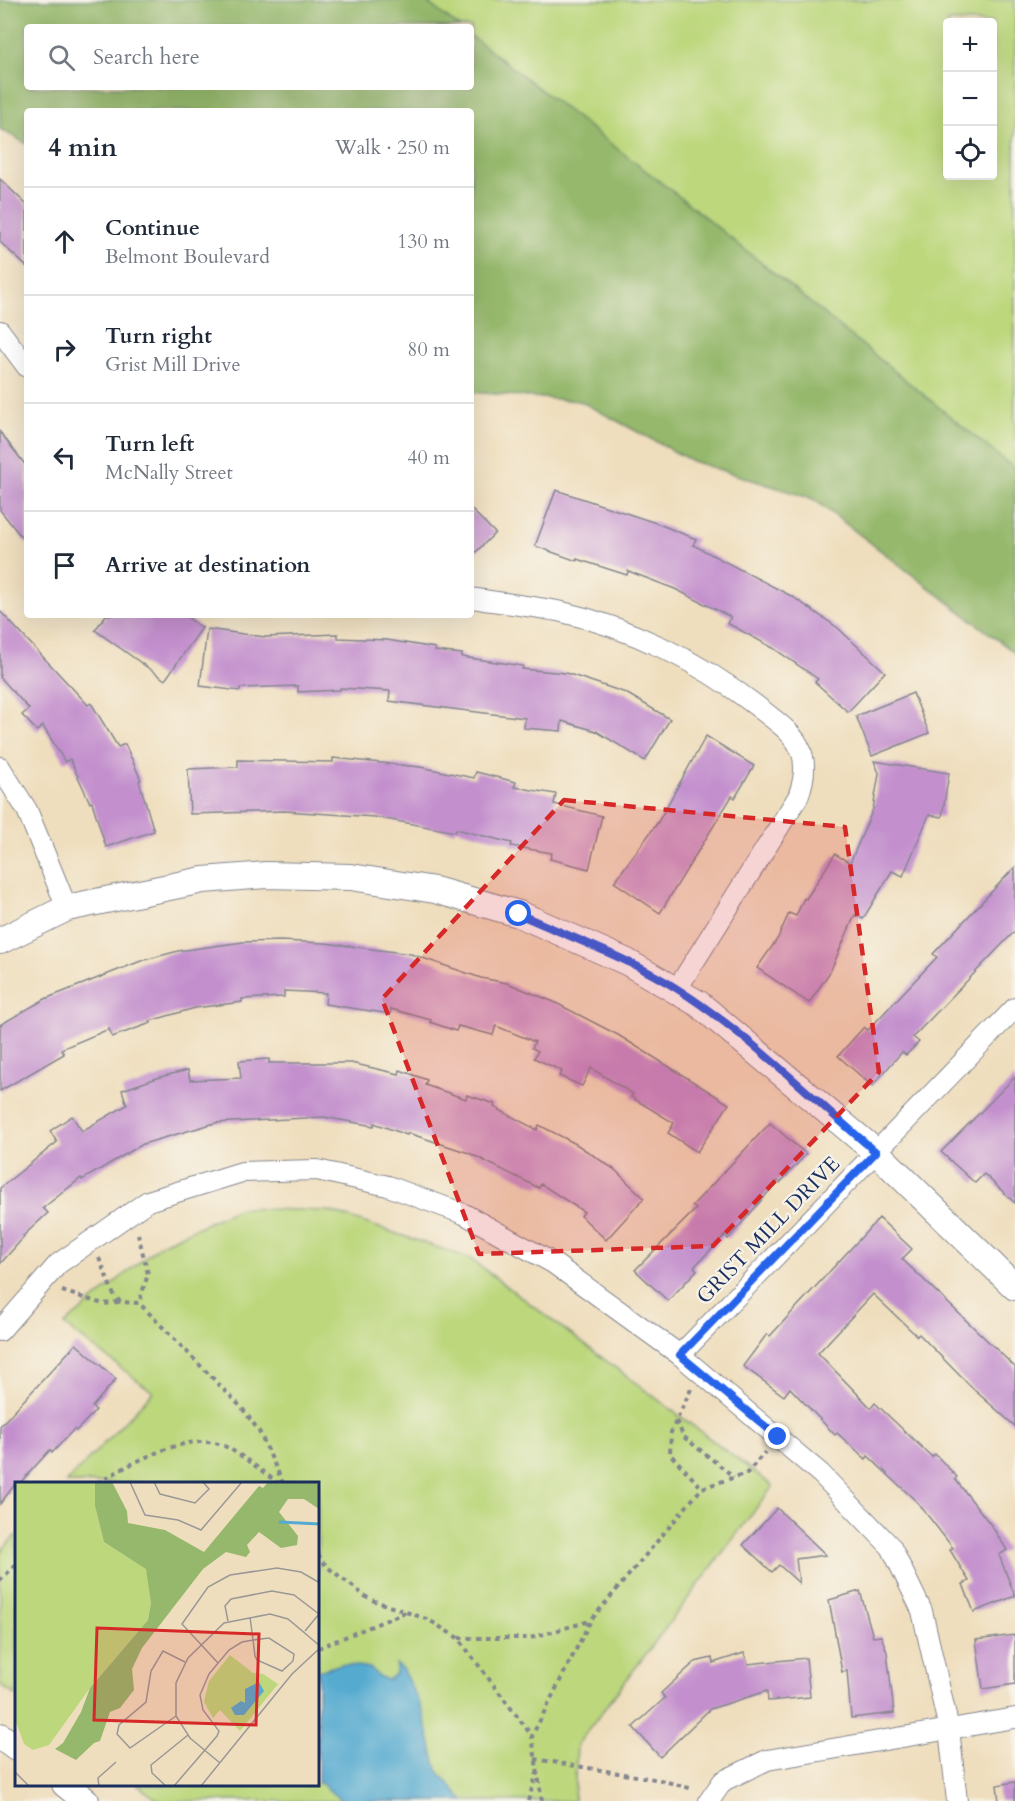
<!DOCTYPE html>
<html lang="en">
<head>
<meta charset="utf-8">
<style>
  :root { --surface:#fff; --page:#f6f6f7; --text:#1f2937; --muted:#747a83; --line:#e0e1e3 }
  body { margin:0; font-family:Cardo,serif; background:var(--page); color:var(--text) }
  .controls { position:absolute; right:18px; top:18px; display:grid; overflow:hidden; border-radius:6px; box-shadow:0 6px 24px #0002 }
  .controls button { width:54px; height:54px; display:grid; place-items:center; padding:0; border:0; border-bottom:2px solid var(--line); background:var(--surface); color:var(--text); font:30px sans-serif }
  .stop { position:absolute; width:18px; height:18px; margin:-14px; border:4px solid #2563eb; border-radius:50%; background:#fff }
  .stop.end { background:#2563eb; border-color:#fff; box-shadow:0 2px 6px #0008 }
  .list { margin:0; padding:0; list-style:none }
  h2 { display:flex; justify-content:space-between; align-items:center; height:78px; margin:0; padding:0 24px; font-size:26px }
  h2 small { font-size:20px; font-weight:400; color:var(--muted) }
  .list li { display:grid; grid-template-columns:39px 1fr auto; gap:18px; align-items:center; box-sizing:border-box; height:108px; padding:0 24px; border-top:2px solid var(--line) }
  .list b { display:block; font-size:22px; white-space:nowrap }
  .list p { margin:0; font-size:20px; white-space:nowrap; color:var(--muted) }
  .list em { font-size:20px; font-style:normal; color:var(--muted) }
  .icon { flex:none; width:33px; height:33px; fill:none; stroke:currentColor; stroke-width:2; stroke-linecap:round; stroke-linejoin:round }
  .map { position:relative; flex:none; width:1015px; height:1801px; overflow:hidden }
  .search { position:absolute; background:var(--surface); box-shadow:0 6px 24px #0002; left:24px; top:24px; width:450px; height:66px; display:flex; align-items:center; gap:15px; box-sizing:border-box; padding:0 21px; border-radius:6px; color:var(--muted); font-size:22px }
  .panel { position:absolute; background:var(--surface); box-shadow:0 6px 24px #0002; left:24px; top:108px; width:450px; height:510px; border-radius:6px }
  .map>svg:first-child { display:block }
  .green { fill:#bcd77c; stroke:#6c836d; stroke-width:1.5; fill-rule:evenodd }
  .forest { fill:#95b86c; stroke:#587465; stroke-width:1.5 }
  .water { fill:#54aad0; stroke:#386c97; stroke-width:1.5 }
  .building { fill:#c38fcd }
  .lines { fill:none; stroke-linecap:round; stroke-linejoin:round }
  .minor-casing { stroke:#85868e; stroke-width:22 }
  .tertiary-casing { stroke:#85868e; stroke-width:28 }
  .path { stroke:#85868e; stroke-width:4; stroke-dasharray:4.5 4.5; stroke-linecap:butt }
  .minor { stroke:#fff; stroke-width:20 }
  .tertiary { stroke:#fff; stroke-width:26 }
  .route { stroke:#2563eb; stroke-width:8 }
  .marked { fill:#d62828; fill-opacity:0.2; stroke:#d62828; stroke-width:4.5; stroke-dasharray:12 8; stroke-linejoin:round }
  .labels { text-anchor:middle; stroke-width:4.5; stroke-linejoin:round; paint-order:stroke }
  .street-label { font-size:21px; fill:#1b2f5e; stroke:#f7f3e8 }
  .inset-river { fill:none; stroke:#54aad0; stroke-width:3 }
  .inset-road { fill:none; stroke:#9a9897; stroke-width:1.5 }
  .view { fill:#d62828; fill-opacity:0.15; stroke:#d62828; stroke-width:3 }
  .inset-edge { fill:none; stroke:#1b2f5e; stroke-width:3 }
</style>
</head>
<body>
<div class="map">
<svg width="1015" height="1801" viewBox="0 0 1015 1801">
  <rect width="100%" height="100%" fill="#f7f3e8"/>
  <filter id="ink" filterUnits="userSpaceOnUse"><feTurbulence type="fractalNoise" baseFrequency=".0167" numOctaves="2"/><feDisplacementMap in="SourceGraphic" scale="12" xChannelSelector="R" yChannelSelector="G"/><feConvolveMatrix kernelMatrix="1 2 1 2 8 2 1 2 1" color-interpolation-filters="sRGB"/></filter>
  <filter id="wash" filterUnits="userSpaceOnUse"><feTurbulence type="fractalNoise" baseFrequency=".008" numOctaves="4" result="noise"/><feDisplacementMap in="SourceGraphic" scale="24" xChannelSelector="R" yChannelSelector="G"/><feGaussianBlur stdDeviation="1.35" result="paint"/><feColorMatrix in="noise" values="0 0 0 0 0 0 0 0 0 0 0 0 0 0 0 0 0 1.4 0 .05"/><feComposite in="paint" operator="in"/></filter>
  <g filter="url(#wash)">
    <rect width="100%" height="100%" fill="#efdebd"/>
    <!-- green -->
    <g class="green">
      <path d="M422,0H1015V471L471,39V27H456ZM948,22H992V176H948Z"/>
      <path d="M240,1208L329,1211L469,1258L773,1486L577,1745L574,1801H159L137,1785L318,1784V1483H66L153,1392L64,1325L161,1244Z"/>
      <path d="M16,1535V1696L0,1684V1552Z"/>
    </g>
    <!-- forest -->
    <path class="forest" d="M0,0H424L459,27H27V87H471V36L685,201L1015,469V653L813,499L692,461L580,401L471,392V111H27V144L0,129Z"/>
    <!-- water -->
    <path class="water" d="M342,1664L370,1668L378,1676L388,1680L396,1674V1664L403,1670L423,1711L437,1770L464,1801H342L318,1781V1671Z"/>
    <g id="blocks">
      <!-- building -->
      <g class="building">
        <path d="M0,179L27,205V267L0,242Z"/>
        <path d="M0,432L27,467V544L0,510Z"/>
        <path d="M556,490L656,523L696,539L693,545L793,597L838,628L885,672L848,712L815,682L818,679L773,648L727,623L731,617L675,589L628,571L627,575L577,559V561L535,546Z"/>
        <path d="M471,509L495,533L471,557Z"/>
        <path d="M0,611L88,705L91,703L118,747L125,744L141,780L139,781L154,831L106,847L92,802L90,803L70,759L65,762L43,726L37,731L22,715L29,709L0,677Z"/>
        <path d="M106,615H184L202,628L165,680L95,630Z"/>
        <path d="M207,629L265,637L338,634V638L387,640L435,648V651L462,654V657L523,666L522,669L566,673L626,693L670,719L645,761L596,731L562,721L561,731L524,728L525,718L389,701L390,691L340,688V690L298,692V686L240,688V691L200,686Z"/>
        <path d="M913,693L929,733L872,756L856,716Z"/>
        <path d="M706,736L754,766L735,798L732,796L660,913L614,882L658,822Z"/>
        <path d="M333,758L420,767L474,778L476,772L516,782L514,787L556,794L554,804L602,816L589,869L550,859L552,853L511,846L512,843L456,829L455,832L375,817L284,811L190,814L188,769L238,767V760L333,762Z"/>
        <path d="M874,761L949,773L942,817L929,815L903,876L892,871L863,919L855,915L830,972L809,1003L757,968L778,938L789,913L796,916L804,898L806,899L835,854L850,863L873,809L879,773Z"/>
        <path d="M1015,867V931L913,1037L919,1042L906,1055L902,1052L872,1086L838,1056L864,1027L868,1030L937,957L933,954Z"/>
        <path d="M280,941L325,943L411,954L481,978L507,983L554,1002L618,1035L729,1104L697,1152L668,1133L674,1123L631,1097L633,1094L591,1068L582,1086L559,1076L562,1071L534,1058L538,1051L532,1048L535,1042L496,1026L493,1035L458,1026L456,1031L430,1022L431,1020L391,1009L390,1014L325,1004L326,993L284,991V997L242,999V1002L195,1008L150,1021L151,1023L112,1037L109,1029L61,1049L64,1054L0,1091V1025L45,999L141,961L178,951L243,942Z"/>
        <path d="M269,1059V1063H351L399,1074L400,1070L427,1080L425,1085L466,1099L467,1095L495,1104L494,1107L537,1130L539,1125L576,1144L614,1169L644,1198L606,1240L581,1216L584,1212L541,1184L539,1188L469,1153L408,1133L407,1135L374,1123V1126L324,1117L215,1123L143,1144L82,1180L81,1178L43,1208L48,1213L23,1236L24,1237L0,1264V1188L57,1142L50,1131L72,1116L82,1131L127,1105L122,1090L160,1077L188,1070L190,1080L241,1078L239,1061Z"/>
        <path d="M1015,1077V1203L984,1174L975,1183L941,1152Z"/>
        <path d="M770,1123L806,1154L780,1183L778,1181L728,1239L725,1235L694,1267L697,1270L668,1301L635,1270L696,1209L692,1206Z"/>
        <path d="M879,1218L912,1249L902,1259L1015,1367V1426L972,1388L919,1334L917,1336L873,1294L818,1353L871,1408L875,1403L932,1457L935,1454L957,1477L955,1479L991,1525L1007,1550L999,1555L1015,1596L974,1612L963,1584L969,1581L950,1550L953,1548L918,1503L868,1456L866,1459L837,1433L835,1435L790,1388L784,1396L743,1366L767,1334L770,1336Z"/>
        <path d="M76,1344L116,1379L92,1407L96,1410L76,1431L74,1429L52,1453L50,1450L20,1483H16L0,1504V1426Z"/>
        <path d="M777,1508L826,1555L796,1559L799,1583L779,1565L772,1572L743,1545Z"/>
        <path d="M860,1591L873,1637L881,1636L887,1652L894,1713L851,1718L847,1671L842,1672L829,1600Z"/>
        <path d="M1015,1635V1684L983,1689L976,1640Z"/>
        <path d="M744,1653L748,1664L806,1658L810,1697L768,1701L767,1691L710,1709L660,1757L633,1727L665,1698L661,1693L695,1662L712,1658L713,1663Z"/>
        <path d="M1015,1782V1801H999L997,1785Z"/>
      </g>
    </g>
  </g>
  <g filter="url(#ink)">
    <use href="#blocks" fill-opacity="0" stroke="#85868e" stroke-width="1.5"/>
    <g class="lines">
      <defs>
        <g id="minor">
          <path d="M0,331L27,367"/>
          <path d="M471,598C501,603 532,606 562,612C631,628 698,661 754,704C790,732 817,747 798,797L677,989"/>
          <path d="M0,767L27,810L67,908"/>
          <path d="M0,1331L58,1264L148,1201L242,1172L317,1170L388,1186L464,1214L553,1263L680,1355L821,1474L891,1547L922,1611L949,1729L957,1801"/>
          <path d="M680,1355L1015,1008"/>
          <path d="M709,1801L723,1781L767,1760L1015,1718"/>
        </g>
        <g id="tertiary">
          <path d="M0,941L67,908L203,880L266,875L351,877L435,890L519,914L627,962L699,1004L876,1152L1015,1287"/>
          <path d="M0,1736L16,1748"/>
          <path d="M65,1784L86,1801"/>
        </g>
      </defs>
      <!-- minor casing -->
      <use href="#minor" class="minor-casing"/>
      <!-- tertiary casing -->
      <use href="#tertiary" class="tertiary-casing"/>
      <!-- path -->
      <g class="path">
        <path d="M138,1234L148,1274L139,1303"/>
        <path d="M99,1258L113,1293L120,1302L139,1303L242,1408L259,1431L283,1483"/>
        <path d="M62,1291L103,1304L119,1302"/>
        <path d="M691,1389L671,1432L670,1454L702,1488"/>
        <path d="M676,1421L684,1437L734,1477"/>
        <path d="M98,1483C128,1465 188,1430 224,1446C243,1455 261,1471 278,1483"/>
        <path d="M318,1554L326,1566L369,1599L429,1620L458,1638L532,1736"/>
        <path d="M0,1581L16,1564"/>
        <path d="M459,1638H530L590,1621"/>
        <path d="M318,1648L406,1612"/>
        <path d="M535,1759L660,1780L693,1789"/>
        <path d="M528,1801L537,1773"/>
        <path d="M542,1801L532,1736L591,1620L702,1488L747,1473L765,1452"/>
      </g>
      <!-- minor -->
      <use href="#minor" class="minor"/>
      <!-- tertiary -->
      <use href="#tertiary" class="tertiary"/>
    </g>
  </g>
  <g class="lines" filter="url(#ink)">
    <!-- route -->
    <path class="route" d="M519,914C572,938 629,958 679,990C748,1034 813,1099 876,1152L680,1355L778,1437"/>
  </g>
  <!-- marked area -->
  <path class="marked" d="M564,800L845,827L879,1072L713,1246L479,1254L382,999Z"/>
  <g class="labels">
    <!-- street labels -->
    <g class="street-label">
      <text transform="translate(768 1230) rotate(-46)" y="7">GRIST MILL DRIVE</text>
    </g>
  </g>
  <!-- overview -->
  <g transform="translate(15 1482)">
    <rect width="304" height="304" fill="#efdebd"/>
    <path d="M0,0H80V24L89,60L132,87L136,121L133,138L75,206L34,263L18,268L9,262L0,237ZM215,173L238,191L248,192L263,202L225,249L205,228L198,236L189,220L194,199Z" fill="#bcd77c"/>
    <path d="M80,0H97L112,29L113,41L150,48L189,70L244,4L248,6L253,0H301L304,4V27L289,17H273L264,30L283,54L282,63L266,66L244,50L232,63L235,70L231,75L211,70L188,87L127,166L117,187L119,208L105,226L95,230L85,259L79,261L61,278L40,267L48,261L66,230L75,206L133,138L136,121L131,87L89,60L80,24Z" fill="#95b86c"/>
    <path d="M244,200L249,209L229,233H220L216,226L226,219L230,221V207Z" fill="#54aad0"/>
    <path class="inset-river" d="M264,40L305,42"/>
    <path class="inset-road" d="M115,0L130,33L163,38L186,48L227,0M139,0L145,12L180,21L194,7L188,0M213,139L210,124L216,117L257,109L279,113L304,132M290,149L304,132M203,181L167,142L193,105L215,93L262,86L286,90L305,101M161,234L115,266L102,252L104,243L131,220L136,189L148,169L170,180M205,281L175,256L161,234V201L173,176L209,141L255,132L273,137L305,164M0,290L14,304M84,304L83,296L101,280M151,304L137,291L136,283L173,253M159,304L202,254L204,249L188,228L185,213L194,192L214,168L227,160L238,158L254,156L279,172L278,179L267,189L242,178L240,174L238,158L235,135M186,304L277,192L305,166"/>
    <path class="view" d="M82,146L244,152L241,243L79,238Z"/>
    <rect width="304" height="304" class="inset-edge"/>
  </g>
</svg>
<div class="controls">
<button>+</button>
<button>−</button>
<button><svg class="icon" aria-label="locate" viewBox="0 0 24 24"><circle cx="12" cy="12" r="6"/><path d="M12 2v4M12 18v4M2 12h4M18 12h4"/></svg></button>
</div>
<div class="stop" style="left:519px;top:914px"></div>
<div class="stop end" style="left:778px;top:1437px"></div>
<div class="search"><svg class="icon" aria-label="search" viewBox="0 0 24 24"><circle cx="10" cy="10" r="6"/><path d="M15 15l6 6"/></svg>Search here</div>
<section class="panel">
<h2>4 min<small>Walk · 250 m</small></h2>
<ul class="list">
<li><svg class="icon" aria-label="ahead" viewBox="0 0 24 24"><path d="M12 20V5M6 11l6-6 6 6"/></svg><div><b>Continue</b><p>Belmont Boulevard</p></div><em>130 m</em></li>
<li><svg class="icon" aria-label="right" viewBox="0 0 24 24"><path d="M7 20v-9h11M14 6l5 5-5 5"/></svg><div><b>Turn right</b><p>Grist Mill Drive</p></div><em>80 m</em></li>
<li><svg class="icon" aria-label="left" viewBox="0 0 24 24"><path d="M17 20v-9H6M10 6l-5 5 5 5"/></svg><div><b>Turn left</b><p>McNally Street</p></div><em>40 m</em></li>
<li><svg class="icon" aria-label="arrive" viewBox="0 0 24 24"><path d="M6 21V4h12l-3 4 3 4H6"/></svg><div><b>Arrive at destination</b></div></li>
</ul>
</section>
</div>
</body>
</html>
